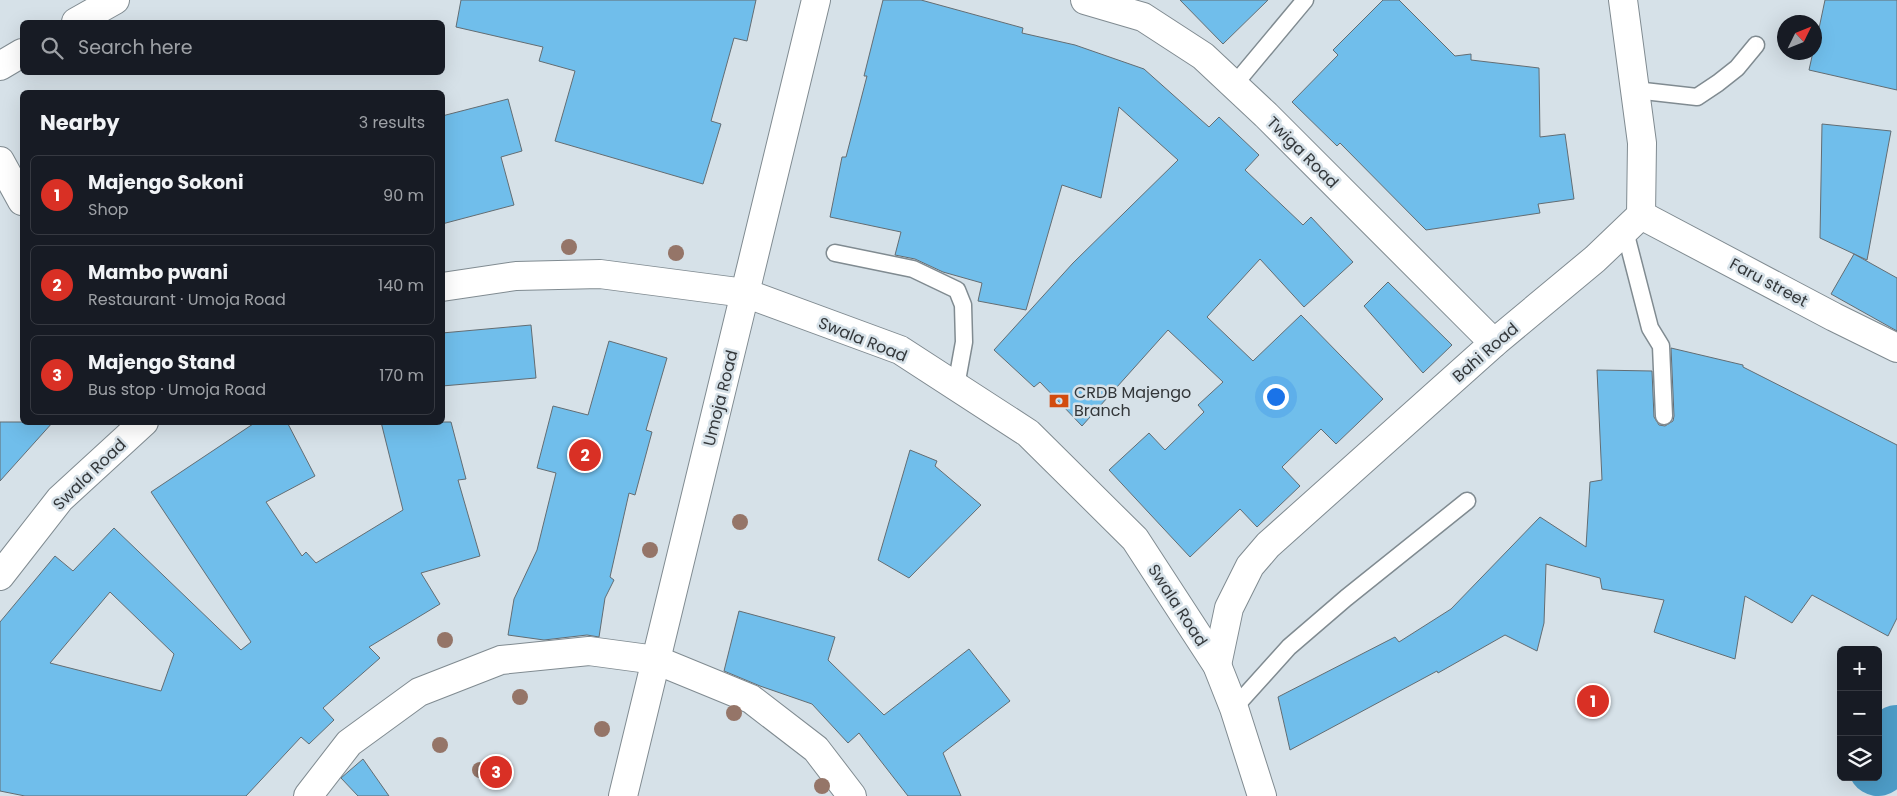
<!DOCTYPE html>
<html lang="en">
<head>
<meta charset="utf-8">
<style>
  :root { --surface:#171b24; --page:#20242c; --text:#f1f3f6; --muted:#9ea1a6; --line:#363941; --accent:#d93025 }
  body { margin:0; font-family:Poppins,sans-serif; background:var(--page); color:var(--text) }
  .controls { position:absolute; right:15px; bottom:15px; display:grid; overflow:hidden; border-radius:8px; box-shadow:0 5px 20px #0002 }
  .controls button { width:45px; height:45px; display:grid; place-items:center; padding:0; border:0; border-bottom:1px solid var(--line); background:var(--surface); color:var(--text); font:25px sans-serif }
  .compass { position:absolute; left:1777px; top:15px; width:45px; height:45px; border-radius:50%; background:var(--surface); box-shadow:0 5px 20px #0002; rotate:47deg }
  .you { position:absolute; left:1275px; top:396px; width:18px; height:18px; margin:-12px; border:4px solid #fff; border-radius:50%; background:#1a73e8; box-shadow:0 0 0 8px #1a73e833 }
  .badge { display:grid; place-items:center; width:32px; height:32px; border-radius:50%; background:var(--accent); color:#fff; font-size:16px; font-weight:700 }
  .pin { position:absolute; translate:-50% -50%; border:2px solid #fff; box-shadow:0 1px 5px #0006 }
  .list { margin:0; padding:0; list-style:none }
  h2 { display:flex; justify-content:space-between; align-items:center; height:65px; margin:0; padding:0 20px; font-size:21px }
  h2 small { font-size:16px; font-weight:400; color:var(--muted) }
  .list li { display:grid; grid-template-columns:32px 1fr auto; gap:15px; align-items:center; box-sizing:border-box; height:80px; margin:0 10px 10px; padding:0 10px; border:1px solid var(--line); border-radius:8px }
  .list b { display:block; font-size:19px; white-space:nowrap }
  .list p { margin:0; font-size:16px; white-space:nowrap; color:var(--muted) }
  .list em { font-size:16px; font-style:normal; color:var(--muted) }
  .icon { flex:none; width:28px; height:28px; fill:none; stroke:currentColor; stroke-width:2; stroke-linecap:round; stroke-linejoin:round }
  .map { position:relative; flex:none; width:1897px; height:796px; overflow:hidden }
  .search { position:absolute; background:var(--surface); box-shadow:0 5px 20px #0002; left:20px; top:20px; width:425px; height:55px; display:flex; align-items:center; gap:12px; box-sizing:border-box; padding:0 18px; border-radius:8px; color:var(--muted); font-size:19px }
  .panel { position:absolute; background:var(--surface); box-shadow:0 5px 20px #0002; left:20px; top:90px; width:425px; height:335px; border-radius:8px }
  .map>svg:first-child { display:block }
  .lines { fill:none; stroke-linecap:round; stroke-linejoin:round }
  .river { stroke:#4d9cc7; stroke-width:60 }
  .building { fill:#70beeb; stroke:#636d73; fill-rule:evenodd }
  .lane-casing { stroke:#808b91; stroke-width:19 }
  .street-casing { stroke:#808b91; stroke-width:30 }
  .lane { stroke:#fff; stroke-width:16 }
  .street { stroke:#fff; stroke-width:28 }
  .tree { fill:#957568 }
  .labels { text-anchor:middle; stroke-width:5; stroke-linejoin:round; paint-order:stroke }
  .street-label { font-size:16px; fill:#33373a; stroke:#d6e1e8 }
  .poi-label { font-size:16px; fill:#33373a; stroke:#d6e1e8; text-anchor:start }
</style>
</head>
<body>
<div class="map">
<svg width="1897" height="796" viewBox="0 0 1897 796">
  <rect width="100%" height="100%" fill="#d6e1e8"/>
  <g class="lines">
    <!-- river -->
    <path class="river" d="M1878,766L1897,735"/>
  </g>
  <!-- building -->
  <g class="building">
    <path d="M461,0H756L747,41L734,38L711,121L721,124L703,184L555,141L575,71L539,61L543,47L456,27Z"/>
    <path d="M883,0H921L1023,28L1022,33L1075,45L1144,69L1209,127L1219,117L1259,155L1245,170L1303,225L1311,217L1353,262L1304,307L1260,259L1207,317L1253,361L1301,315L1383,399L1336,444L1321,429L1282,467L1300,486L1257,527L1240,509L1190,557L1109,470L1149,433L1165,450L1204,412L1198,405L1223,382L1168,330L1082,426L1040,382L1034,387L994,350L1073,263L1178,160L1119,107L1101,198L1062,185L1026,310L978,301L982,283L943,272L915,259L895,255L901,232L830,217L842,157H846L867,76H864Z"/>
    <path d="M1180,0H1268L1223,44Z"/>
    <path d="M1383,0H1399L1455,56L1471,54V60L1539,68L1540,137L1565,134L1574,199L1538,204L1540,213L1426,230L1340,143L1337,146L1292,102L1338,55L1333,50Z"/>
    <path d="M1825,0H1897V90L1809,70L1813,52H1814Z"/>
    <path d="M508,99L522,151L501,157L514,205L442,224V116Z"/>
    <path d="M1822,124L1891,131L1867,260L1820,238Z"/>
    <path d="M1854,254L1897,278V331L1831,294Z"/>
    <path d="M1388,282L1452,345L1423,373L1364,306Z"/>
    <path d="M531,325L536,378L442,386V333Z"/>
    <path d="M609,341L667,358L646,430L652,432L635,495L629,493L610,577L614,580L605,598L599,637L587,635L544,640L508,635L514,599L537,550L556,473L537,468L553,406L588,415Z"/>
    <path d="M1671,348L1743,365V367L1897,445V618L1888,636L1812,595L1792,623L1745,596L1735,659L1654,632L1664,600L1602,589L1600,578L1546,564L1544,623L1537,651L1505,635L1438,673L1437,671L1290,750L1278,697L1395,637L1399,642L1451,609L1540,517L1586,547L1590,482L1602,480L1597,370L1652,371L1654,417L1659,425L1665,426L1673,421L1674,416Z"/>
    <path d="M0,422H53L0,481Z"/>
    <path d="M256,422H287L315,476L266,502L302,556L306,552L316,563L403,510L381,422H451L466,479L458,480L480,556L421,573L440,604L369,647L380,658L323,708L334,720L309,744L301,737L246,796H25L0,791V622L55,556L73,571L114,528L241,650L251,642L151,492ZM110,592L174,654L161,691L50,663Z"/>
    <path d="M910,450L937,461L935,466L981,505L909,578L878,560Z"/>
    <path d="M739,611L835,637L828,660L884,715L969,649L1010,701L943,753L961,796H908L859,733L848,743L812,704L760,686L724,671Z"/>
    <path d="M363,759L389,796H358L341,778Z"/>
  </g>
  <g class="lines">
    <defs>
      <g id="lane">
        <path d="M1234,85L1305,0"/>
        <path d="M1635,90L1697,97L1718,83L1737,68L1756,45"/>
        <path d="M1625,231L1650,328L1661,346L1664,416"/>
        <path d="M835,253L913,269L957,290L963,305L964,342L956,386"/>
        <path d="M1234,708L1289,647L1346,598L1467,501"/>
      </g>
      <g id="street">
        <path d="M1085,0L1143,17L1203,56L1266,115L1494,343"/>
        <path d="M76,22L115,0"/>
        <path d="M0,66L22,53"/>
        <path d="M0,161L22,201"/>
        <path d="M1641,215L1834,317L1897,348"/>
        <path d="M442,287L516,276L600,274L745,293L900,350L1028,433L1135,539L1217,665L1234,708L1262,796"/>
        <path d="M0,576L60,499L144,422"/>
        <path d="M1217,665L1229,608L1250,566L1268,545L1494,343L1595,259L1641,215L1642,143L1623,0"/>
        <path d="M308,796L349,743L419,692L501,660L589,651L656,660L751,699L816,749L852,796"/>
        <path d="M623,796L816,0"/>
      </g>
    </defs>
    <!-- lane casing -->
    <use href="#lane" class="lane-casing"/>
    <!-- street casing -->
    <use href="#street" class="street-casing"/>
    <!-- lane -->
    <use href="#lane" class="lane"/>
    <!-- street -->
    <use href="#street" class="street"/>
  </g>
  <!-- trees -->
  <g class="tree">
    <circle cx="569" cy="247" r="8"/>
    <circle cx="676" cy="253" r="8"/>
    <circle cx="740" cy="522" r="8"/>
    <circle cx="650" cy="550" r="8"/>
    <circle cx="445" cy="640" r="8"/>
    <circle cx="520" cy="697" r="8"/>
    <circle cx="734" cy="713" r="8"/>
    <circle cx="602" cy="729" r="8"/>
    <circle cx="440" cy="745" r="8"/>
    <circle cx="480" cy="770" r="8"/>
    <circle cx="822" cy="786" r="8"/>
  </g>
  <!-- icons -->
  <defs>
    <symbol id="bank-bare" viewBox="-9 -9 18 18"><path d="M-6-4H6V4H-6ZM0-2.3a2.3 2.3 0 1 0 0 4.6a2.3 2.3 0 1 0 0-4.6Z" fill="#d24c0f" stroke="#d6e1e8" stroke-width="2.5" paint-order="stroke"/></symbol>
  </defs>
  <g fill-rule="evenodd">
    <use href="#bank-bare" x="1045" y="387" width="28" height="28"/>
  </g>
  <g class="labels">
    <!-- street labels -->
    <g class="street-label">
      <text transform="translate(1303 152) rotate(45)" y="6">Twiga Road</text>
      <text transform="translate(1769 282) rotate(28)" y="6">Faru street</text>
      <text transform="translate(863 339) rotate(22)" y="6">Swala Road</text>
      <text transform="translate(1485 352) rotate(-41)" y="6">Bahi Road</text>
      <text transform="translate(720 398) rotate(-76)" y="6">Umoja Road</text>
      <text transform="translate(89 474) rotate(-44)" y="6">Swala Road</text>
      <text transform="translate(1178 605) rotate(57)" y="6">Swala Road</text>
    </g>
    <!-- poi labels -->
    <g class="poi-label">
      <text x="1074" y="398">CRDB Majengo<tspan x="1074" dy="18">Branch</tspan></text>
    </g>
  </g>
</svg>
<div class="controls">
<button>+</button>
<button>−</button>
<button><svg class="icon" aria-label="layers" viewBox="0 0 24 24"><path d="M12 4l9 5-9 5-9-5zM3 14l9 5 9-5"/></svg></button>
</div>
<svg class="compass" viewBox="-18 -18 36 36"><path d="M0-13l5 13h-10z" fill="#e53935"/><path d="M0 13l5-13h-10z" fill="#9ea1a6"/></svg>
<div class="you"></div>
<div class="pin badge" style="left:1593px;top:701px">1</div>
<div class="pin badge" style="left:585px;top:455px">2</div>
<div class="pin badge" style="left:496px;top:772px">3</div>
<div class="search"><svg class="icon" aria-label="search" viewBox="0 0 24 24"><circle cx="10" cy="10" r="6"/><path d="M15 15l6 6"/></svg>Search here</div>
<section class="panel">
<h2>Nearby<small>3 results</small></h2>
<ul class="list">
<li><span class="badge">1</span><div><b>Majengo Sokoni</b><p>Shop</p></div><em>90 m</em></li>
<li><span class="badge">2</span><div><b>Mambo pwani</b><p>Restaurant · Umoja Road</p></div><em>140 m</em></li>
<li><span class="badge">3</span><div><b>Majengo Stand</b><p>Bus stop · Umoja Road</p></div><em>170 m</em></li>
</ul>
</section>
</div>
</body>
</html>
